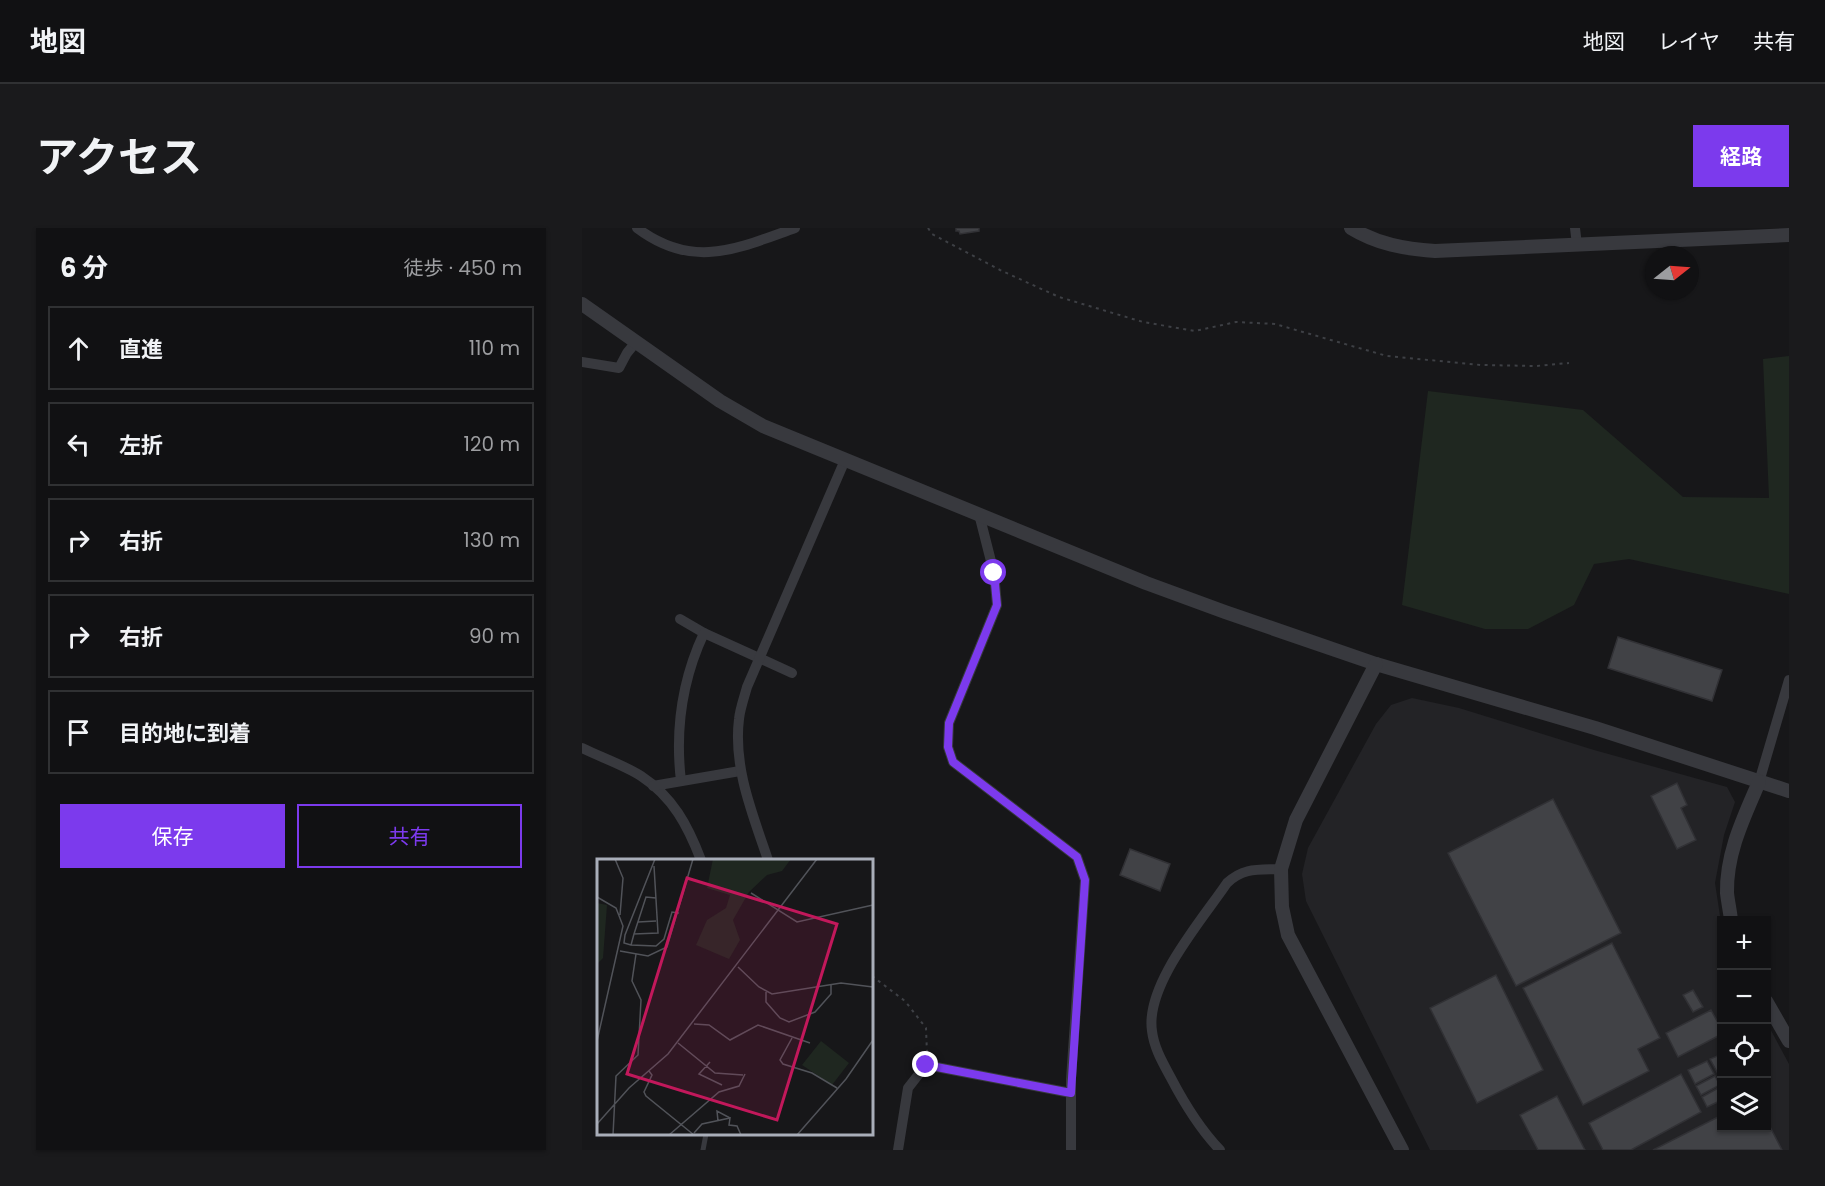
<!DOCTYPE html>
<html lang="ja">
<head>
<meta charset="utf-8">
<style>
  :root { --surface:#111113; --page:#1a1a1c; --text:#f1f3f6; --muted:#9c9da0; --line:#303133; --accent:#7c3aed }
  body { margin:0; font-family:Poppins,"Noto Sans JP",sans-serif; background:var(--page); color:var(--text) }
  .controls { position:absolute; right:18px; bottom:18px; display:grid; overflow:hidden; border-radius:0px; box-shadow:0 2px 4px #0004 }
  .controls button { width:54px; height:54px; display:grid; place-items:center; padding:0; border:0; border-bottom:2px solid var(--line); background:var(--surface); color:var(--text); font:30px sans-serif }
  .compass { position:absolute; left:1063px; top:18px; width:54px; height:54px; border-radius:50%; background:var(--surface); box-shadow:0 2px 4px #0004; rotate:73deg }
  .stop { position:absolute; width:18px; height:18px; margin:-14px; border:4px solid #7c3aed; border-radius:50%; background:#fff }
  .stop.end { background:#7c3aed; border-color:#fff; box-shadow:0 2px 6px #0008 }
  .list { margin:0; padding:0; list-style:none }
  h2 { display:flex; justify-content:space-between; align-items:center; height:78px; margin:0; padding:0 24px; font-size:26px }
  h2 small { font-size:20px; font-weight:400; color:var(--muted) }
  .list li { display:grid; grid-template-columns:39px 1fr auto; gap:18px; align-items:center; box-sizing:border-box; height:84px; margin:0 12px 12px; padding:0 12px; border:2px solid var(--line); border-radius:0px }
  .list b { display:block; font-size:22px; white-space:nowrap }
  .list em { font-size:20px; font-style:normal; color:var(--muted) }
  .actions { display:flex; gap:12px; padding:18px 24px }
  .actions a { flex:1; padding:14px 0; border:2px solid var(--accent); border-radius:0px; text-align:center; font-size:21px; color:var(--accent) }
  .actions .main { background:var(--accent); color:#fff }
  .icon { flex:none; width:33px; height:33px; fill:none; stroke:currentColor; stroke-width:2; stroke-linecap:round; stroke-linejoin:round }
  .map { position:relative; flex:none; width:1207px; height:922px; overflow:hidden; border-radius:0px }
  header { display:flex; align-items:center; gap:36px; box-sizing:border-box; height:84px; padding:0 30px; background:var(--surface); border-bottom:2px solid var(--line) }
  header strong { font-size:28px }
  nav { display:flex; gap:33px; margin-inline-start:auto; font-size:21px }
  .intro { display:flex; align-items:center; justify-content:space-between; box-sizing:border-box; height:144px; padding:0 36px }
  h1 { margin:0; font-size:42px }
  .button { padding:15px 27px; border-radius:0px; background:var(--accent); color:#fff; font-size:21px; font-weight:700 }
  main { display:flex; gap:36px; padding:0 36px }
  aside { flex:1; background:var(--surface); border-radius:0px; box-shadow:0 2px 4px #0004 }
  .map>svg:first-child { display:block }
  .built { fill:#232326 }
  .green { fill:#1f2720 }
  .building { fill:#414246; stroke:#313135; stroke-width:1.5 }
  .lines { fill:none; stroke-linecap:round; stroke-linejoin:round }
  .path { stroke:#3e4045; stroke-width:2; stroke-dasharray:3 4.5; stroke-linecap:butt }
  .service { stroke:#38393e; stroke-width:5 }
  .minor { stroke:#38393e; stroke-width:10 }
  .tertiary { stroke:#38393e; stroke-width:14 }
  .route { stroke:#7c3aed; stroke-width:8 }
  .inset-road { fill:none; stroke:#515359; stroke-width:1.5 }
  .view { fill:#c2185b; fill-opacity:0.15; stroke:#c2185b; stroke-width:3 }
  .inset-edge { fill:none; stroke:#a9aeb9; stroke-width:3 }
</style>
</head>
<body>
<header>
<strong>地図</strong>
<nav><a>地図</a><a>レイヤ</a><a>共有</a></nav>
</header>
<div class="intro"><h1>アクセス</h1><a class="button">経路</a></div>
<main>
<aside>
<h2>6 分<small>徒歩 · 450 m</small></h2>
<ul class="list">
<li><svg class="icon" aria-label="ahead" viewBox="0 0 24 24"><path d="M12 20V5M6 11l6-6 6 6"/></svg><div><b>直進</b></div><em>110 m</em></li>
<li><svg class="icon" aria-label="left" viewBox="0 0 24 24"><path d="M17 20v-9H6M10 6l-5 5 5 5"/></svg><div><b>左折</b></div><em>120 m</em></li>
<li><svg class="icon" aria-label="right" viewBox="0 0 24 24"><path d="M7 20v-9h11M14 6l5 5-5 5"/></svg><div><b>右折</b></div><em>130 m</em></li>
<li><svg class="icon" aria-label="right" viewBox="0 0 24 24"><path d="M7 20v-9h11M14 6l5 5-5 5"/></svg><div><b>右折</b></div><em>90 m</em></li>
<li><svg class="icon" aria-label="arrive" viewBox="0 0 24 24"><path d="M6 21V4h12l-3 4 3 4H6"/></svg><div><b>目的地に到着</b></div></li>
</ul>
<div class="actions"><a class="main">保存</a><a>共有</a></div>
</aside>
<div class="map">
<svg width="1207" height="922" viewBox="0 0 1207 922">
  <rect width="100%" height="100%" fill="#171719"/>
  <!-- built -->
  <path class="built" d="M830,470L877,480L1012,522L1145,559L1153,574L1142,607L1133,655L1140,701V900H1184L1185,795L1207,836V922H848L724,673L720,646L726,620L794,496L809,477Z"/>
  <!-- green -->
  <path class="green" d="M1207,128V366L1047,331L1012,336L992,377L946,401H903L820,377L846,163L1001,182L1101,269L1187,270L1181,131Z"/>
  <!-- building -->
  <g class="building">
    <path d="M374,0H397V3L378,6L377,3H374Z"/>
    <path d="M1036,409L1140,442L1130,473L1026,440Z"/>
    <path d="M1095,555L1105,577L1099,580L1114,612L1095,621L1069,568Z"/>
    <path d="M971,571L1039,705L934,758L866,625Z"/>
    <path d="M548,621L588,636L578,663L538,647Z"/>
    <path d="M1030,715L1078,810L1056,821L1067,843L1001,877L941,760Z"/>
    <path d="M914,747L961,842L895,875L848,780Z"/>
    <path d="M1111,762L1121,779L1111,784L1101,767Z"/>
    <path d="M1129,782L1140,802V806L1096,829L1084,805Z"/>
    <path d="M1140,826V853L1128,831Z"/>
    <path d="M1125,833L1132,846L1113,856L1106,842Z"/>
    <path d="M1099,846L1119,884L1049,922H1021L1007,895Z"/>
    <path d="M1133,848L1138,857L1119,867L1114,858Z"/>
    <path d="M1138,859L1140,872L1125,879L1120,869Z"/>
    <path d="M975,868L1003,922H956L938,887Z"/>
    <path d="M1140,887V900H1184V891L1200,922H1071Z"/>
  </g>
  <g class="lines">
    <!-- path -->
    <g class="path">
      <path d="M346,0L350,6L418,42L477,69L561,94L613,103L654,94L693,96L805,128L899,137L954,138L987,135"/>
      <path d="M290,748L323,773L344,800L345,826"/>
    </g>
    <!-- service -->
    <path class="service" d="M121,922L124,906"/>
    <!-- minor -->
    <g class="minor">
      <path d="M55,0C111,42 154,21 213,0"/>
      <path d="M993,0L995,17"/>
      <path d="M0,134L37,140L45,125L54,114"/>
      <path d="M397,286L412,345L415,377L367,495L366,519L371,534L495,629L503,652L489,851V922"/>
      <path d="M98,391L122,405"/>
      <path d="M0,520C18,529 42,537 59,548C91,569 106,598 119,632"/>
      <path d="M99,553C93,502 100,452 122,405L210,445"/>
      <path d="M1177,554L1207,452"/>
      <path d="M71,558L158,543"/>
      <path d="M186,632C171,587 151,540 157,491C158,481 162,470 165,459L263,232"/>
      <path d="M316,922L326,860L344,837L489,865"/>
      <path d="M638,922C618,901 602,875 589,850C581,835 572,820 570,803C563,757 620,692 645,655C662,639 677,642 699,641"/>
    </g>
    <!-- tertiary -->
    <g class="tertiary">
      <path d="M769,0C795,16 823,21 853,23L1207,7"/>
      <path d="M0,76L138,173L181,198L564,355L643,384L794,436L1013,500L1207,563"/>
      <path d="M794,436L714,592L699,641L700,679L706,707L820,922"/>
      <path d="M1149,692C1148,683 1146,674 1145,665C1144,625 1162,589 1177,554"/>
      <path d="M1184,773L1207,813"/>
    </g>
  </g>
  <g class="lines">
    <!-- route -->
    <path class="route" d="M344,837L489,865L503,652L495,629L371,534L366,519L367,495L415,377L412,345"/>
  </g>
  <!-- overview -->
  <g transform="translate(15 631)">
    <rect width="276" height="276" fill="#171719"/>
    <path d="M116,0H194L185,12L170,16L152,33L136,61L143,81L132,100L99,86L110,61L129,49L133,36L110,29ZM0,44L10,46L6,99L0,105ZM224,182L252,204L235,226L205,206Z" fill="#1f2720"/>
    <path class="inset-road" d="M18,0L26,19L23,56M57,7L61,74L37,75L49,38L59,39M154,34L200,63L276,46M0,38L19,49L26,67L0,182M41,63L59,62M37,75L34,86L59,87L67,80L75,53L82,54M34,86L27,84L28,76L58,0M23,92L51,97L70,88L96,0M141,108L162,128L175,135L244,124L276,128M169,133V143L183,159L192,163L218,153L234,135V125M97,165L112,166L133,181L161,166L213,184M195,179L183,201L186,205L215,214L240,229M81,184L118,214L146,216M113,203L102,215L125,226M52,212L55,216L47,233L49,237L97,276M121,262L120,252L133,259M0,265L32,229L71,195L220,0M97,274L105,265L133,259L132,266L140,267L144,276M16,276L19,217L41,196L44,141L35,122L39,95M72,276L122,233L142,227L148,215M200,276L249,220L276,181"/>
    <path class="view" d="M90,19L240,65L180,261L30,215Z"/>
    <rect width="276" height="276" class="inset-edge"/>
  </g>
</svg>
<div class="controls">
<button>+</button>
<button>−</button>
<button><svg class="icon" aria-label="locate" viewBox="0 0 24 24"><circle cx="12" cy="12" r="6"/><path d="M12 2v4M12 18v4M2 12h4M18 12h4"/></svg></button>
<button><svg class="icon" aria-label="layers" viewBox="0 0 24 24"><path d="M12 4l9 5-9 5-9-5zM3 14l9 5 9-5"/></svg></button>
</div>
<svg class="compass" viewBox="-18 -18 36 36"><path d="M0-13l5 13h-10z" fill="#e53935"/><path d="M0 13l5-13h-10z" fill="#9c9da0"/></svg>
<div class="stop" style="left:412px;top:345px"></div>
<div class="stop end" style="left:344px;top:837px"></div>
</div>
</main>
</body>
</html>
